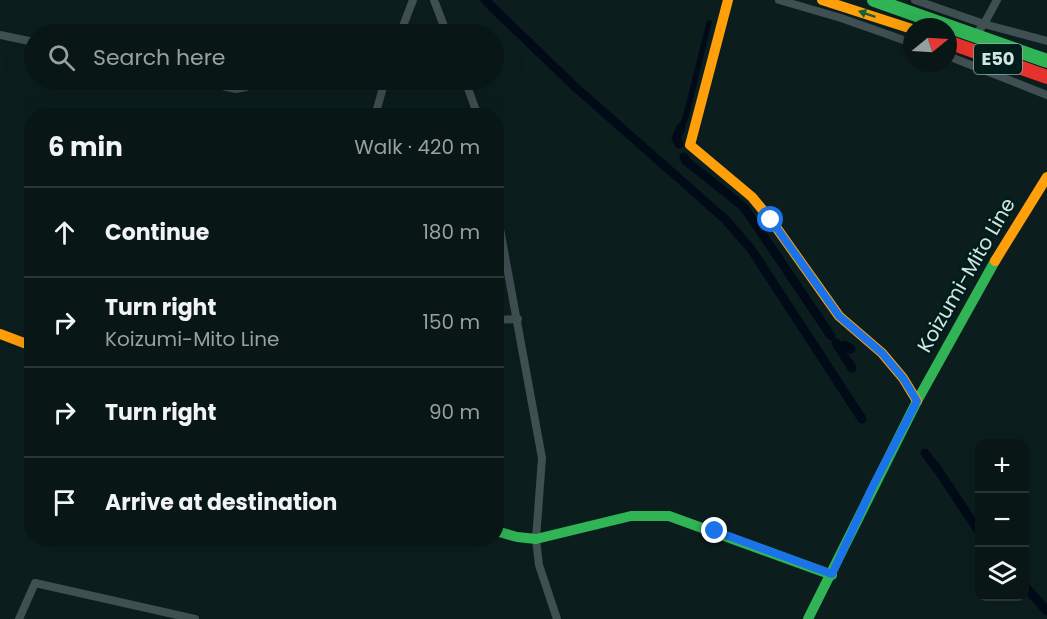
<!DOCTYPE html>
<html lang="en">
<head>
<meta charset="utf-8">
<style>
  :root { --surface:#081616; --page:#162323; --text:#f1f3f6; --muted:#989fa1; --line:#293535 }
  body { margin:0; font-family:Poppins,sans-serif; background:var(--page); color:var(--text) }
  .controls { position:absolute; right:18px; bottom:18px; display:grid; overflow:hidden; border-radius:12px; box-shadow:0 6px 24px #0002 }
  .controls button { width:54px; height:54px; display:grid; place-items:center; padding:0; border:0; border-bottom:2px solid var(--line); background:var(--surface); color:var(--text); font:30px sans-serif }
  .compass { position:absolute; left:903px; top:18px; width:54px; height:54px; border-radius:50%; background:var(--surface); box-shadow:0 6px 24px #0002; rotate:72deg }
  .stop { position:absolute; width:18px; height:18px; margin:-14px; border:4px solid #1a73e8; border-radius:50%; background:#fff }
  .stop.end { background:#1a73e8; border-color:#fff; box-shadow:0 2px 6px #0008 }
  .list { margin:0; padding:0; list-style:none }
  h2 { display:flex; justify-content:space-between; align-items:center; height:78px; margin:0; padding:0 24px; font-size:26px }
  h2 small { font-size:20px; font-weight:400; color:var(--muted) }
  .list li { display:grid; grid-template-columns:39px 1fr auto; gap:18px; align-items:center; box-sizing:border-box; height:90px; padding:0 24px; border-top:2px solid var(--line) }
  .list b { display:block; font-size:22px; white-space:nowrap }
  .list p { margin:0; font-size:20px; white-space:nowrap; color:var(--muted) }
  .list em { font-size:20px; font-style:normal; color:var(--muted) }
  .icon { flex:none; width:33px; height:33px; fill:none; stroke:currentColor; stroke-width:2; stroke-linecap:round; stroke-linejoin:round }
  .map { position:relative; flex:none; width:1047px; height:619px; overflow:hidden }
  .search { position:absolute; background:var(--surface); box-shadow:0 6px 24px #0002; left:24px; top:24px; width:480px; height:66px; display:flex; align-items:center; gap:15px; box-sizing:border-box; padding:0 21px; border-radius:33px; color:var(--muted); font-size:22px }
  .panel { position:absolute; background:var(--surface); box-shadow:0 6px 24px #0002; left:24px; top:108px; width:480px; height:438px; border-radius:24px }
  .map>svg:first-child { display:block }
  .water { fill:#010b18 }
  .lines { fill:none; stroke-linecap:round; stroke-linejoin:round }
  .canal { stroke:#010b18; stroke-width:9 }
  .street { stroke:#3f4f52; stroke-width:8 }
  .fast { stroke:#30b455; stroke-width:10 }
  .slow { stroke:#ff9f0a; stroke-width:10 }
  .fast-bridge { stroke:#30b455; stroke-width:14 }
  .jam-bridge { stroke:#e5322d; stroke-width:14 }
  .oneway { fill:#166035 }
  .route { stroke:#1a73e8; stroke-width:8 }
  .labels { text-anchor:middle; stroke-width:5; stroke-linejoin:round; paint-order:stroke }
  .shield { fill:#001c1b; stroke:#93a9a7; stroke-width:1.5 }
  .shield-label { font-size:18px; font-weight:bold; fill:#d2e5e3 }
  .street-label { font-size:20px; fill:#d2e5e3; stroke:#001c1b }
</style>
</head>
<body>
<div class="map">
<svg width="1047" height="619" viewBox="0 0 1047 619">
  <rect width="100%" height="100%" fill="#0b1e1d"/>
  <!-- water -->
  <path class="water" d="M707,20L712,21L689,117L679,139L674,137L683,116Z"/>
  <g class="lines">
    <!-- canal -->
    <g class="canal">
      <path d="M485,0L573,85L726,220L751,249L862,419"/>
      <path d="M679,144L676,138L681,127"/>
      <path d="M684,157L686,161L744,207L831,336"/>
      <path d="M836,343L852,368"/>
      <path d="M839,348L844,345L851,349"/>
      <path d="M925,453L938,470L980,533"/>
      <path d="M1024,585L1047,611"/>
    </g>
    <!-- street -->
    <g class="street">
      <path d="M434,0L447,34"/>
      <path d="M779,0L841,18L912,43"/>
      <path d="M915,0L984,24L1047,41"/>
      <path d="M400,34L413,0"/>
      <path d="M0,35L34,42"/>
      <path d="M974,37L984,24L997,0"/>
      <path d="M948,56L1047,95"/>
      <path d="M195,80L236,89L246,87L251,80"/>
      <path d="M465,80L478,116"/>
      <path d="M375,116L385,80"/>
      <path d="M496,207L542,458L536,539L539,565L557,619"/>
      <path d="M496,320L518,319"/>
      <path d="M19,619L35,583L195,619"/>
    </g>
    <!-- fast -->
    <g class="fast">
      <path d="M496,531L517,537L536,539L631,516H669L832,575"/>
      <path d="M808,619L917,401L995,261"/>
    </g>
    <!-- slow -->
    <g class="slow">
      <path d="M728,0L690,145L752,197L771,220L839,316L882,353L903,378L917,401"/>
      <path d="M822,0L912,29"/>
      <path d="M995,261L1047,177"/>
      <path d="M0,334L32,346"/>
    </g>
    <!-- fast-bridge -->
    <path class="fast-bridge" d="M874,0L1047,61"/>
    <!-- jam-bridge -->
    <path class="jam-bridge" d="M948,42L1047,77"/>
  </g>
  <!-- one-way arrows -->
  <defs><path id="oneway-solid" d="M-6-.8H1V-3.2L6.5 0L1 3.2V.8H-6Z" transform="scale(1.5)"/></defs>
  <use class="oneway" href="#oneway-solid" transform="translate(867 14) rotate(-161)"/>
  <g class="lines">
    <!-- route -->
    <path class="route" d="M715,531L832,574L872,488L917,401L903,378L882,353L839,316L771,220"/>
  </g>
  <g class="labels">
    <!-- shield labels -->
    <rect class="shield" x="974" y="44" width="48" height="30" rx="4.5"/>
    <g class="shield-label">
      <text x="998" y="65">E50</text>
    </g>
    <!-- street labels -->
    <g class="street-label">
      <text transform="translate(966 275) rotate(-60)" y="7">Koizumi-Mito Line</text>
    </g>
  </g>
</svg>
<div class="controls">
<button>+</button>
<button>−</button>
<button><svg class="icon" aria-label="layers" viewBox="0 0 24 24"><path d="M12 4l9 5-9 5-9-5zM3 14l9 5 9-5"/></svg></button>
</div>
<svg class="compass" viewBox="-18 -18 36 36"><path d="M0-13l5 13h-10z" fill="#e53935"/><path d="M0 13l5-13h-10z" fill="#989fa1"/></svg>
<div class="stop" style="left:771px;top:220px"></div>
<div class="stop end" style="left:715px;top:531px"></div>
<div class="search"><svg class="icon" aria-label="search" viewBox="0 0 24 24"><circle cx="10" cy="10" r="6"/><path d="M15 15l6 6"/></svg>Search here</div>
<section class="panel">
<h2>6 min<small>Walk · 420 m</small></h2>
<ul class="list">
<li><svg class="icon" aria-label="ahead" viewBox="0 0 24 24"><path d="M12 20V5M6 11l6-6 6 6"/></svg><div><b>Continue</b></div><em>180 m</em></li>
<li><svg class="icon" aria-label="right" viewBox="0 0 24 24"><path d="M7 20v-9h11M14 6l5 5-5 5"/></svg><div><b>Turn right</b><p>Koizumi-Mito Line</p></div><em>150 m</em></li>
<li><svg class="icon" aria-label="right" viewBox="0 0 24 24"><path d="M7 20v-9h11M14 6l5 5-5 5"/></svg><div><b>Turn right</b></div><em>90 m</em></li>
<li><svg class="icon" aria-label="arrive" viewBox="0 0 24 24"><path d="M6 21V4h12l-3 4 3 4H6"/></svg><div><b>Arrive at destination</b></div></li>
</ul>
</section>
</div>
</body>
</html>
